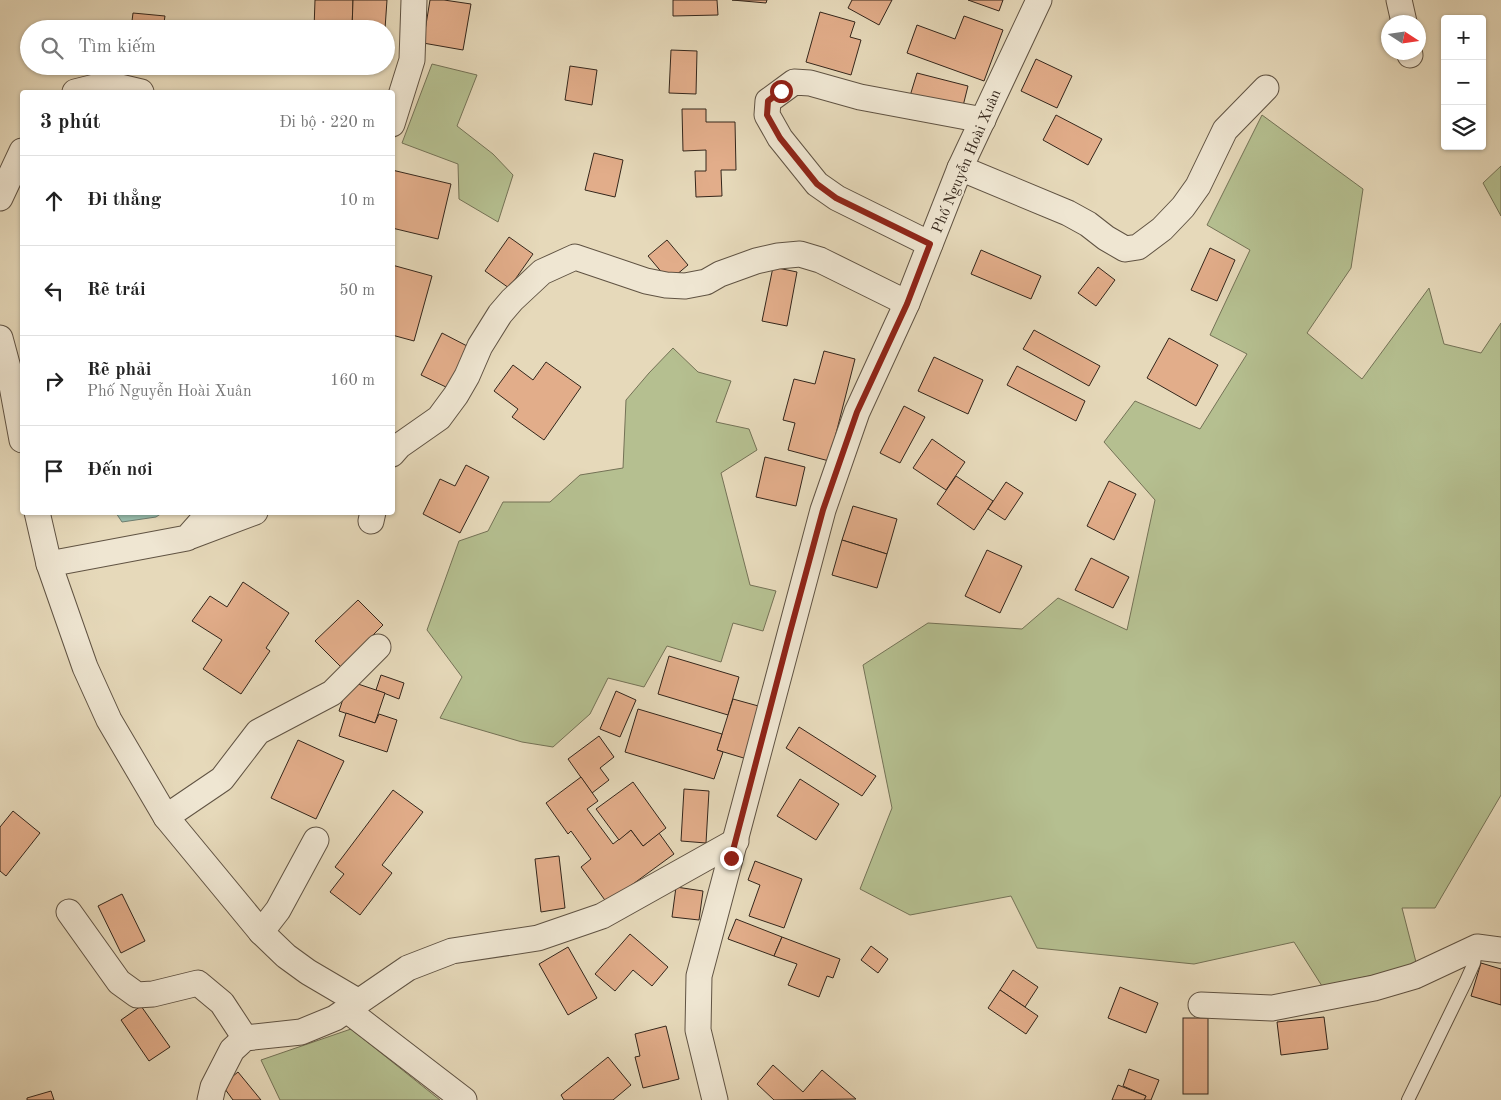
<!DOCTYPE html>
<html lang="vi">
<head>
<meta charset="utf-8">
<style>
  :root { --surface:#fff; --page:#f2f2f2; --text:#222; --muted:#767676; --line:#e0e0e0 }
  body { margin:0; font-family:"Old Standard TT",serif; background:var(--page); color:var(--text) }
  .controls { position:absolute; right:15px; top:15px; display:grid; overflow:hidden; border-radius:5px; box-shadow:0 1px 4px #0004 }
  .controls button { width:45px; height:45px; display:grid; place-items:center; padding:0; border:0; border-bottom:1px solid var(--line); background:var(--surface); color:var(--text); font:25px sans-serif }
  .compass { position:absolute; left:1381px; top:15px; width:45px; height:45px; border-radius:50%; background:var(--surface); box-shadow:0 1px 4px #0004; rotate:102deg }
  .stop { position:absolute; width:15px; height:15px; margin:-11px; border:4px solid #8f2418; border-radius:50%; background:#fff }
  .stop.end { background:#8f2418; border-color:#fff; box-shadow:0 1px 5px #0008 }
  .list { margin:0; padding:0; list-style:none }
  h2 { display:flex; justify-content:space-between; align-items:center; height:65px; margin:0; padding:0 20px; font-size:21px }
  h2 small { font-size:16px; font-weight:400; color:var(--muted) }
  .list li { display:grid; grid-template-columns:32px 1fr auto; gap:15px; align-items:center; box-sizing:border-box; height:90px; padding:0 20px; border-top:1px solid var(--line) }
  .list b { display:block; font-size:19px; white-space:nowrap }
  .list p { margin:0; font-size:16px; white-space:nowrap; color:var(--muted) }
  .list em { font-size:16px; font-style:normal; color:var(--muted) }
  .icon { flex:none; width:28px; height:28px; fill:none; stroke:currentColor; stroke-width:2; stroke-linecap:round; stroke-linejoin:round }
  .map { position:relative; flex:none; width:1501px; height:1100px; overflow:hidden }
  .search { position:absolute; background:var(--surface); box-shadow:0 1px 4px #0004; left:20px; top:20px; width:375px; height:55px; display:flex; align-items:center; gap:12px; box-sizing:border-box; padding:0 18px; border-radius:28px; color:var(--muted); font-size:19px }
  .panel { position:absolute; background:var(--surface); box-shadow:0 1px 4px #0004; left:20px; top:90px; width:375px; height:425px; border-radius:5px }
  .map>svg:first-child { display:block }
  .green { fill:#b5bf90; stroke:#747256 }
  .water { fill:#97bbaa; stroke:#6f7f71 }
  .building { fill:#e2ad8a; stroke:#34261b }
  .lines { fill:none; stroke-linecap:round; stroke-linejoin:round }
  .service-casing { stroke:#605343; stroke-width:14 }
  .minor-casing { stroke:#605343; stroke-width:27 }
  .service { stroke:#efe6d2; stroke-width:12 }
  .minor { stroke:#efe6d2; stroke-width:25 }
  .route { stroke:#8f2418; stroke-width:6 }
  .labels { text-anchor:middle; stroke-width:4; stroke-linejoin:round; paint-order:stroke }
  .street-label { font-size:15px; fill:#34261b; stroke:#efe6d2 }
</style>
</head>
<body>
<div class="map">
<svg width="1501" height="1100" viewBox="0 0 1501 1100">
  <rect width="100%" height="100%" fill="#e6d9ba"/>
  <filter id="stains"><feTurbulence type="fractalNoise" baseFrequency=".004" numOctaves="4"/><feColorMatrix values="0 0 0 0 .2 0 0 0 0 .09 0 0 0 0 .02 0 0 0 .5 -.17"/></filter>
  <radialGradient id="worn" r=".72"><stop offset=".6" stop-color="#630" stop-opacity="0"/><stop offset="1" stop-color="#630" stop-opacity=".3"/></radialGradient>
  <!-- green -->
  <g class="green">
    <path d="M432,64L477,75L457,126L493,154L513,175L498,222L459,199L458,164L402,143Z"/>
    <path d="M1262,115L1363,189L1351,268L1307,333L1362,379L1429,288L1444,344L1481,353L1501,323V795L1435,908H1402L1417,966L1322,986L1294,942L1194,964L1037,948L1011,896L910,915L860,889L892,808L863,665L928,623L1022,629L1058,598L1127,630L1155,500L1104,442L1135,401L1200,429L1247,354L1210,335L1250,250L1207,225Z"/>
    <path d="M1501,166V216L1483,183Z"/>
    <path d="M673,348L698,372L731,381L716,422L749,429L757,450L721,473L750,585L776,591L763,631L733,623L721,662L667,646L644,687L608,678L590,714L553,747L522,742L440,718L462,677L427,630L459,541L488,531L503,502H550L580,475L623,468L626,400L649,373Z"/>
    <path d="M351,1029L440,1100H280L261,1060Z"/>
  </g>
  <!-- water -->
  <path class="water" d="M116,513H162L156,517L122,522Z"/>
  <!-- building -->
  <g class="building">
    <path d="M315,0H353L352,29H314Z"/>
    <path d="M353,0H387L385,29H352Z"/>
    <path d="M430,0H444L471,4L463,50L423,43Z"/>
    <path d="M673,0H717L718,15L673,16Z"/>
    <path d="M732,0H767L766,3Z"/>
    <path d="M852,0H892L879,25L848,8Z"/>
    <path d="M968,0H1003L999,11Z"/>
    <path d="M820,12L855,22L850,37L861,40L851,75L806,62Z"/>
    <path d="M133,13L165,16L163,29H131Z"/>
    <path d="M964,16L1003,30L984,81L907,53L917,25L955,39Z"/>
    <path d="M671,50L697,51L696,94L669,93Z"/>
    <path d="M1036,59L1072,76L1057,108L1021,91Z"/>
    <path d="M570,66L597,70L592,105L565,100Z"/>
    <path d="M917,73L968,86L962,110L910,96Z"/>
    <path d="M682,109H706V122H735L736,170H721L722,196L696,197L695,171H706V150L683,151Z"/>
    <path d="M1056,115L1102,139L1088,165L1043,140Z"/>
    <path d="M594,153L623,160L615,197L585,190Z"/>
    <path d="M392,170L451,184L438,239L392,228Z"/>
    <path d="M509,237L533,254L509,288L485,271Z"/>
    <path d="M667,240L688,265L669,281L648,256Z"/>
    <path d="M1210,248L1235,260L1217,301L1191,290Z"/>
    <path d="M981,250L1041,276L1031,299L971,274Z"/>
    <path d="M392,265L432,276L414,341L392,335Z"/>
    <path d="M773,267L797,272L787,326L762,321Z"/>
    <path d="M1098,267L1115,280L1096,306L1078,293Z"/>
    <path d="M1034,330L1100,366L1089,386L1023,349Z"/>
    <path d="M442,333L469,347L448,388L421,375Z"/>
    <path d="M1169,338L1218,365L1196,406L1147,378Z"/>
    <path d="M824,351L855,359L829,461L788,450L795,423L783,420L794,379L815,384Z"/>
    <path d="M934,357L983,380L968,414L918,391Z"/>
    <path d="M546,362L581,387L544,440L512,417L518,409L494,391L513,365L533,380Z"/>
    <path d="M1017,366L1085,401L1076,421L1007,385Z"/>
    <path d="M904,406L925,417L900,463L880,453Z"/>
    <path d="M932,439L965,462L946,490L913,468Z"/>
    <path d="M765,457L805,467L796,506L756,497Z"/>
    <path d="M466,465L489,477L460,533L423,514L440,479L455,486Z"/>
    <path d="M956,476L993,501L974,530L937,504Z"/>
    <path d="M1109,481L1136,494L1114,540L1087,526Z"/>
    <path d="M1006,482L1023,493L1005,520L988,509Z"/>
    <path d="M853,506L897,519L887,554L842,540Z"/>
    <path d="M842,540L887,554L877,588L832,575Z"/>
    <path d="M987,550L1022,566L1000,613L965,596Z"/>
    <path d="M1091,558L1129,577L1113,608L1075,590Z"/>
    <path d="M243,582L289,613L266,648L270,651L241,694L203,669L222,640L192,621L210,596L227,607Z"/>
    <path d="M358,600L383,625L341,667L315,641Z"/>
    <path d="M669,656L739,677L728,715L658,694Z"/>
    <path d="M381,675L404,683L399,699L376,690Z"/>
    <path d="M349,681L385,693L375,723L339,711Z"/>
    <path d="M616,691L636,700L620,737L600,729Z"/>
    <path d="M733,699L762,707L747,759L717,750Z"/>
    <path d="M638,709L722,734L717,750L723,752L714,779L625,752Z"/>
    <path d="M346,713L375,723L379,714L397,720L387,752L339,736Z"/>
    <path d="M799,727L876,776L862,796L786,748Z"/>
    <path d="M599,736L614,757L600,768L609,780L592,793L568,759Z"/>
    <path d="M298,740L344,761L316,819L271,798Z"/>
    <path d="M581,777L598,801L587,809L613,844L631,830L643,846L659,833L674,854L607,903L581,867L591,859L571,831L568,834L546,803Z"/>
    <path d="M800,779L839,804L816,840L777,816Z"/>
    <path d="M633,782L666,828L643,846L631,830L619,840L596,809Z"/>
    <path d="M684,789L709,791L706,843L681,841Z"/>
    <path d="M393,790L423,812L382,865L392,873L360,915L330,892L344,874L335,867Z"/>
    <path d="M13,811L40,833L6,876L0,871V827Z"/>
    <path d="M559,856L565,908L541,912L535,859Z"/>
    <path d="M755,861L802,879L784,928L749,916L760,885L748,880Z"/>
    <path d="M676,887L703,891L699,920L672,917Z"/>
    <path d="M122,894L145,941L121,953L98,906Z"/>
    <path d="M736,919L782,937L774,956L728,939Z"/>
    <path d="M630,934L668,967L652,986L633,970L615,991L595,974Z"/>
    <path d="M782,937L840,959L833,978L827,976L819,997L788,985L797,964L774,956Z"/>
    <path d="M871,946L888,959L878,973L861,960Z"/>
    <path d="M568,947L597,998L568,1015L539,964Z"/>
    <path d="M1481,963L1501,969V1005L1471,996Z"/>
    <path d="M1013,970L1038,987L1025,1007L1000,990Z"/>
    <path d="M1120,987L1158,1003L1146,1033L1108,1018Z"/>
    <path d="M1000,990L1038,1016L1026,1034L988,1008Z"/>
    <path d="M141,1006L170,1047L149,1061L121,1020Z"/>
    <path d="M1324,1017L1328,1049L1281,1055L1277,1022Z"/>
    <rect x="1183" y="1018" width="25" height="76"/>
    <path d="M666,1026L679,1079L643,1088L635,1057L640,1056L635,1034Z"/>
    <path d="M608,1057L631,1085L613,1100H564L561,1095Z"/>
    <path d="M773,1065L803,1092L822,1070L856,1099L774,1100L757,1084Z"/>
    <path d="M1129,1069L1159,1080L1151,1100H1144L1146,1096L1123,1086Z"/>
    <path d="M238,1072L261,1100H233L222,1085Z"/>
    <path d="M1118,1085L1146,1096L1144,1100H1112Z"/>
    <path d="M51,1091L54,1100H27V1098Z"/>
  </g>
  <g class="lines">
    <defs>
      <path id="service" d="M1408,1100L1465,983L1474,963L1477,947"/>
      <g id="minor">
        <path d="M1399,0L1404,22"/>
        <path d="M1409,52L1410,55"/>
        <path d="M75,92L107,84L141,92"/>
        <path d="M392,124L412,60L414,0"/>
        <path d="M960,168L1068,213L1088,224L1106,238L1125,249L1138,247L1162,229L1183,207L1198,186L1225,130L1266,88"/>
        <path d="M0,198L22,151"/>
        <path d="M930,244L837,198L817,184L780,138L767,115L768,101L794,82L810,83L860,97L983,120"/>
        <path d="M0,338L10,375L22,440"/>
        <path d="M392,454L399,446L439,418L456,395L467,376L480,346L500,314L512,300L542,272L575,257L646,281L666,285L685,286L706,282L720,274L756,261L778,256L800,254L820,260L907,303"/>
        <path d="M37,512L49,564L85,667L109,720L166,817L261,932L286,956L308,972L359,1002"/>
        <path d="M371,521L373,512"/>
        <path d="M191,536L255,512"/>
        <path d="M49,564L187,538L210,512"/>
        <path d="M166,817L222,779L258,732L332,693L378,647"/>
        <path d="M69,912L119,982L137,995L153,994L198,983L222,1003L245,1038"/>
        <path d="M261,932L278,910L316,840"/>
        <path d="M1201,1005L1272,1008L1374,988L1415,976L1477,947L1501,950"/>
        <path d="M347,1010L464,1100"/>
        <path d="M210,1100L213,1087L232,1050L245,1038L301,1032L335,1018L408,968L452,951L538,938L602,916L736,841"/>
        <path d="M715,1100L698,1030L699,976L823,510L857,412L907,303L960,168L1039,0"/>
      </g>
    </defs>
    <!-- service casing -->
    <use href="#service" class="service-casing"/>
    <!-- minor casing -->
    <use href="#minor" class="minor-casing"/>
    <!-- service -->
    <use href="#service" class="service"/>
    <!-- minor -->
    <use href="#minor" class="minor"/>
  </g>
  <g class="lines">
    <!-- route -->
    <path class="route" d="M731,858L790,632L823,510L857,412L907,304L930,244L836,198L817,184L780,138L767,115L768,101L781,91"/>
  </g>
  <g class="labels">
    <!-- street labels -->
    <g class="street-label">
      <text transform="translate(966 161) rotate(-67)" y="5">Phố Nguyễn Hoài Xuân</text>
    </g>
  </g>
  <rect width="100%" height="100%" filter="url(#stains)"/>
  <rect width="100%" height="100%" fill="url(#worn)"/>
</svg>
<div class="controls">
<button>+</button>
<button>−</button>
<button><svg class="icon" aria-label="layers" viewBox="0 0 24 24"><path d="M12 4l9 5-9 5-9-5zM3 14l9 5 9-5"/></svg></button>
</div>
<svg class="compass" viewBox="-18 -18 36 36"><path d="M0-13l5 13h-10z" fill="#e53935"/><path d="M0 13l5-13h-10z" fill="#767676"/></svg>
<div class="stop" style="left:781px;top:91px"></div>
<div class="stop end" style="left:731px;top:858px"></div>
<div class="search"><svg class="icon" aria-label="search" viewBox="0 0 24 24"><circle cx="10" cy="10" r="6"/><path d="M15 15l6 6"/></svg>Tìm kiếm</div>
<section class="panel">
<h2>3 phút<small>Đi bộ · 220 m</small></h2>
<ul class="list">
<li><svg class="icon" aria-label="ahead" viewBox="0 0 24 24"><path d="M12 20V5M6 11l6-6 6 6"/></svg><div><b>Đi thẳng</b></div><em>10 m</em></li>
<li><svg class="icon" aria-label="left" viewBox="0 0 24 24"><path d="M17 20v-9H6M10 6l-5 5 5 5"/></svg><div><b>Rẽ trái</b></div><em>50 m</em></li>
<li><svg class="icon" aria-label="right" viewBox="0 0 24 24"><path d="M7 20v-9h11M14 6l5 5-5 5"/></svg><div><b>Rẽ phải</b><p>Phố Nguyễn Hoài Xuân</p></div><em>160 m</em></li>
<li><svg class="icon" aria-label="arrive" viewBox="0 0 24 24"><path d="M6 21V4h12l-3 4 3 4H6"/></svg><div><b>Đến nơi</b></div></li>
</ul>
</section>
</div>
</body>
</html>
